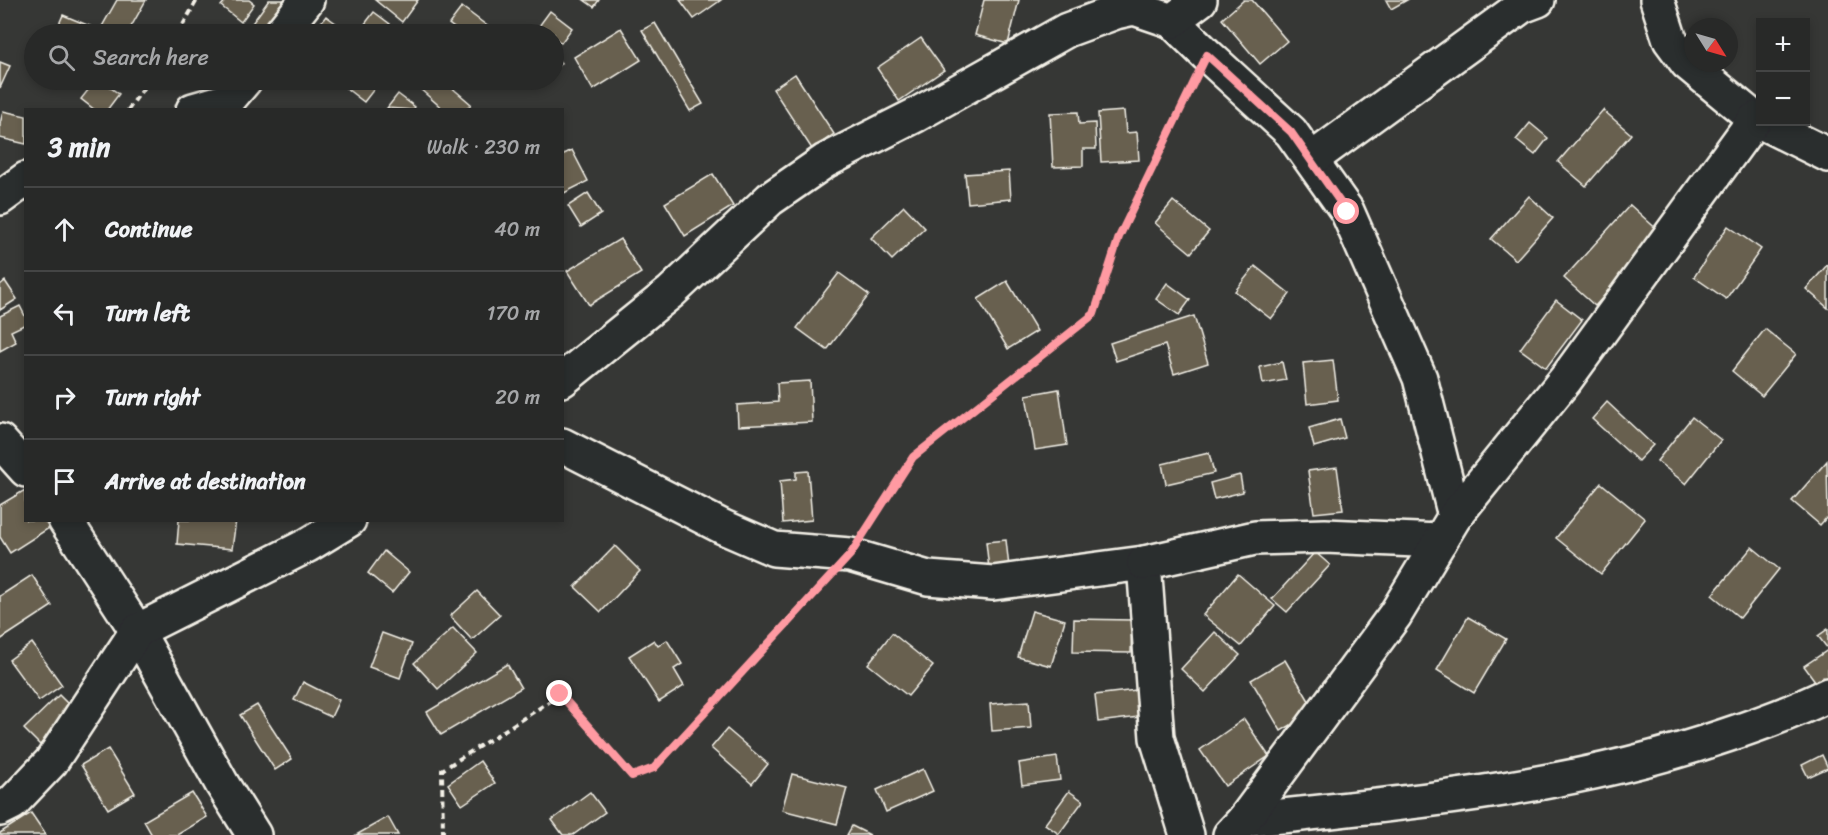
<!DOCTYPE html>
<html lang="en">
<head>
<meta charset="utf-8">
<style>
  :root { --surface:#282928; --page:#343534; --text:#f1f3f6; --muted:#a5a6a8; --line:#444545 }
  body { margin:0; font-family:Sriracha,sans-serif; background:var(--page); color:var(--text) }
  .controls { position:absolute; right:18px; top:18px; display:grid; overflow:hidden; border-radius:0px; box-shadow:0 3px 9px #0003 }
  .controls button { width:54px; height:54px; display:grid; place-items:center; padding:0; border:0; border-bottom:2px solid var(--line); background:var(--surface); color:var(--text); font:30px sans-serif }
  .compass { position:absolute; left:1684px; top:18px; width:54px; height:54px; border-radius:50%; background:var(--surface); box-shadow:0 3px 9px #0003; rotate:127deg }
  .stop { position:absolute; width:18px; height:18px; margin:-14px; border:4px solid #ff9aa2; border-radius:50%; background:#fff }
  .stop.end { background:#ff9aa2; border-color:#fff; box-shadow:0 2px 6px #0008 }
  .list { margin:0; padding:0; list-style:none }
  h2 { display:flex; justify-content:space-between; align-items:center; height:78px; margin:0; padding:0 24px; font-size:26px }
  h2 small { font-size:20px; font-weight:400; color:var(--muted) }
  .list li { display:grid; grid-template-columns:39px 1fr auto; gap:18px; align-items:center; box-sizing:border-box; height:84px; padding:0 24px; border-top:2px solid var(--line) }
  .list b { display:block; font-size:22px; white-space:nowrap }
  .list em { font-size:20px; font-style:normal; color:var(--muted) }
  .icon { flex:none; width:33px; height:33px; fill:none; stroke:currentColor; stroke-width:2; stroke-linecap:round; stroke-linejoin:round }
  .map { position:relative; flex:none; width:1828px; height:835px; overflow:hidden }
  .search { position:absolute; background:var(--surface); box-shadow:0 3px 9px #0003; left:24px; top:24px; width:540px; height:66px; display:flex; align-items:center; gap:15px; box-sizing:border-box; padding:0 21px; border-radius:33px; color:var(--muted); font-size:22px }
  .panel { position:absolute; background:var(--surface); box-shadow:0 3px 9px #0003; left:24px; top:108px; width:540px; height:414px; border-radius:0px }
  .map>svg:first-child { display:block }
  .building { fill:#676050; stroke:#f4f1e8; stroke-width:1.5 }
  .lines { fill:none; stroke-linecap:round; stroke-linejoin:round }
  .minor-casing { stroke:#f4f1e8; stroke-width:38 }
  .path { stroke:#f4f1e8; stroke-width:4; stroke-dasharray:6 4.5; stroke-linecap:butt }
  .minor { stroke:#2a2d2e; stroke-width:33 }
  .route { stroke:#ff9aa2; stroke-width:8 }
</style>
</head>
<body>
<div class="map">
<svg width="1828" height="835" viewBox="0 0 1828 835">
  <rect width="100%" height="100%" fill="#363735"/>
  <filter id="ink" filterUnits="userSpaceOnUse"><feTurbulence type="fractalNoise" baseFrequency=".0167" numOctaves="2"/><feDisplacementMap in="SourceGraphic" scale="12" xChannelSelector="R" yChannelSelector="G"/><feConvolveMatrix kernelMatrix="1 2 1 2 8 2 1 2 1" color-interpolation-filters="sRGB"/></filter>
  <g filter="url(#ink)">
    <!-- building -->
    <g class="building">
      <path d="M117,0H146L127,34H108L100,30Z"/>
      <path d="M226,0H249L254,4L241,22L221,6Z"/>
      <path d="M269,0H290L265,34H261L250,26Z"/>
      <path d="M375,0H418L402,22Z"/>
      <path d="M584,0H599L594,7Z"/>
      <path d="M680,0H721L694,19Z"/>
      <path d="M984,0H1019L1008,44L975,35Z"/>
      <path d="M1244,0H1252L1287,41L1260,64L1222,19Z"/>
      <path d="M1386,0H1407L1391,9Z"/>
      <path d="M462,7L498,34H462L449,24Z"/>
      <path d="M550,11L572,28L561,43L554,37V34H550L539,26Z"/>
      <path d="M374,12L390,24L383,34H369L361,29Z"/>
      <path d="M63,15L92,27L89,34H64L56,31Z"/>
      <path d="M326,16L351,34H312Z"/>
      <path d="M655,23L703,104L690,111L642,30Z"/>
      <path d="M621,28L641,60L593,90L574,57Z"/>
      <path d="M921,38L944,70L899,101L877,68Z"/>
      <path d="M554,54L561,63L554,70Z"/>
      <path d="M0,62L10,66L0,88Z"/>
      <path d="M795,74L834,134L812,149L773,89Z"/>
      <path d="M96,80H100L119,94L107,110H95L81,99Z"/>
      <path d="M346,80H381L364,102L342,85Z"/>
      <path d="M410,80H443L471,104L466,110H444Z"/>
      <path d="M398,94L415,107L413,110L387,108Z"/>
      <path d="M1603,110L1631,134L1586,186L1558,162Z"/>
      <path d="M3,111L26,116V144L0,138V124Z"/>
      <path d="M1124,111L1126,133L1137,132L1139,160L1101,162L1098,113Z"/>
      <path d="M1078,112L1079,124L1095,123L1096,149H1083V166L1053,167L1050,113Z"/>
      <path d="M1530,123L1548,138L1535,155L1516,140Z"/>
      <path d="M572,150L588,181L562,194V155Z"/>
      <path d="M1009,171L1011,199L968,203L965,174Z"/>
      <path d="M713,174L733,206L685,236L665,203Z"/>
      <path d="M588,193L601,214L581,227L568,206Z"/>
      <path d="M1529,196L1553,218L1516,260L1491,239Z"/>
      <path d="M1173,201L1209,231L1191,253L1155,223Z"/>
      <path d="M1630,205L1661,233L1595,306L1564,278Z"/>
      <path d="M904,206L925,228L892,260L871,238Z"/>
      <path d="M1728,226L1761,249L1726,299L1694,277Z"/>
      <path d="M620,239L641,273L589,305L567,271Z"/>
      <path d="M1828,264V308L1806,289Z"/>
      <path d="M1255,266L1290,294L1271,319L1235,291Z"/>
      <path d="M839,273L869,295L827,350L797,328Z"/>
      <path d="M5,281L17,299L0,310V285Z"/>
      <path d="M1007,281L1037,331L1008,349L978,299Z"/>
      <path d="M1167,283L1190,300L1179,315L1156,299Z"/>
      <path d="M1556,300L1582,320L1546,368L1520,349Z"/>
      <path d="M20,306L26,318V324L11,331L16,342L0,351V316Z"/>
      <path d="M1194,316L1208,363L1174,374L1165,345L1116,361L1110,343Z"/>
      <path d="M1765,329L1796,354L1762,396L1732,371Z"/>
      <path d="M1333,360L1338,400L1307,404L1303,363Z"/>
      <path d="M1282,362L1286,380L1263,384L1260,367Z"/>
      <path d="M810,381L812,422L738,426L737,405L778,402L777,383Z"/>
      <path d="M1059,389L1067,445L1035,450L1026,395Z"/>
      <path d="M1607,402L1653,445L1638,461L1592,419Z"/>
      <path d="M1692,417L1721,440L1686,484L1657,461Z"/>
      <path d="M1340,419L1345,438L1314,447L1309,428Z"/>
      <path d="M1209,453L1214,473L1166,484L1162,464Z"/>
      <path d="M1827,461L1828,516L1820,525L1792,501Z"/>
      <path d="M1337,467L1343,510L1314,513L1308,471Z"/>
      <path d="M808,471L812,520L783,523L780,481L796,479V472Z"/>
      <path d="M1240,475L1243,492L1214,499L1210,483Z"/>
      <path d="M1601,483L1645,519L1601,574L1556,538Z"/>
      <path d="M25,490L26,520H44L49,528L10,553L0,537V505Z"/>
      <path d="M179,520H236L232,549L177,544Z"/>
      <path d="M1006,540L1009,567L989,569L986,542Z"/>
      <path d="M615,546L640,571L601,612L575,587Z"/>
      <path d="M1752,547L1779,569L1740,618L1712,595Z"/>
      <path d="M384,551L409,572L392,593L368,573Z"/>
      <path d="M1315,552L1330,565L1287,612L1272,599Z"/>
      <path d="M1238,574L1275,606L1241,646L1203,615Z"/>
      <path d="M32,575L52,606L0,640V596Z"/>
      <path d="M477,591L500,615L472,640L450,616Z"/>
      <path d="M1032,611L1065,620L1051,666L1018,657Z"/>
      <path d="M1468,617L1506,639L1474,693L1437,670Z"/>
      <path d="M1074,619L1132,620L1131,653L1073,652Z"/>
      <path d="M453,628L477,653L438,689L414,663Z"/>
      <path d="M1828,629V649L1818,636Z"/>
      <path d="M1215,632L1240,655L1205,692L1181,669Z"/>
      <path d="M382,633L412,644L400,678L369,667Z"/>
      <path d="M892,633L933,666L908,696L868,664Z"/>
      <path d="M654,640L658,646L667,640L682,664L674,669L684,686L659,702L629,656Z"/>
      <path d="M32,643L62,685L39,701L9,660Z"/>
      <path d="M1828,650V679L1818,685L1804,666Z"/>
      <path d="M1285,660L1315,711L1281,731L1251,680Z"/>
      <path d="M507,664L521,688L441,735L427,712Z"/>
      <path d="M303,682L339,700L331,717L294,700Z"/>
      <path d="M1136,690L1139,717L1098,722L1095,695Z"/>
      <path d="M59,695L74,710L40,745L24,729Z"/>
      <path d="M1029,701L1031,728L992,731L990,704Z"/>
      <path d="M257,705L292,759L275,770L240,715Z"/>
      <path d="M1244,719L1269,756L1225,786L1200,750Z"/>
      <path d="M727,729L768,764L752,784L711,748Z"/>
      <path d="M108,749L135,793L108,809L81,765Z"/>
      <path d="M1822,755L1828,768L1808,777L1802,765Z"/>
      <path d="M1057,757L1060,780L1022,785L1019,763Z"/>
      <path d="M480,761L495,783L462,805L448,784Z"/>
      <path d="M923,769L933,791L886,812L877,790Z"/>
      <path d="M792,774L847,788L837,824L782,810Z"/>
      <path d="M1069,791L1083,801L1059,834L1045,824Z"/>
      <path d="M590,792L605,812L573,835H563L552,820Z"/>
      <path d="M192,793L207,817L177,835H152L144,821Z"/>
      <path d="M31,813L46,835H0V833Z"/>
      <path d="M388,817L398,835H356Z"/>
      <path d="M852,826L870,835H847Z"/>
    </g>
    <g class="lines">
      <defs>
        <g id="minor">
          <path d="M1657,0L1670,40L1687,63L1755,119L1828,155"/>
          <path d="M1172,21L1207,55L1291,132L1347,211L1420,378L1455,516"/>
          <path d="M280,34L307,0"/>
          <path d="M193,110L228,100L245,80"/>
          <path d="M1312,159L1522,6L1538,0"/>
          <path d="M0,198L26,179"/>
          <path d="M562,380L671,292L770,199L825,161L916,115L1067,30L1116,12L1134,8L1172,21L1200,0"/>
          <path d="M0,441L26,470"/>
          <path d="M562,445L723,527L774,549L850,555L928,578L993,583L1144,563L1157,738L1187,835"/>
          <path d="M65,520L137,631L222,784L254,835"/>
          <path d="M1144,563L1255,538L1325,536L1440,541"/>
          <path d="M0,809L12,803L51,762L137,631L308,545L349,520"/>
          <path d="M1244,820C1407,803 1571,789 1727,735C1763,723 1794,712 1828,695"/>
          <path d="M1230,835L1244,820L1395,615L1455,516L1566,379L1755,119"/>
        </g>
      </defs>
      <!-- minor casing -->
      <use href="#minor" class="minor-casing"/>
      <!-- path -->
      <g class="path">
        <path d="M178,34L197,0"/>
        <path d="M128,110L149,80"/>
        <path d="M870,524L913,457L1094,314L1119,237L1191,88"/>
        <path d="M443,835L442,770L560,695L632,776L654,768L819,589"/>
      </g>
      <!-- minor -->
      <use href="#minor" class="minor"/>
    </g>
  </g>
  <g class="lines" filter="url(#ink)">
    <!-- route -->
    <path class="route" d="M560,694L632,776L654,768L850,555L913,457L1094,314L1119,237L1207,55L1291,132L1347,212"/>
  </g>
</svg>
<div class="controls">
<button>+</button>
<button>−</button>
</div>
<svg class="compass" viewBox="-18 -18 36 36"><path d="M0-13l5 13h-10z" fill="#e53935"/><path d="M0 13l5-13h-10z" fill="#a5a6a8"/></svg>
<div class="stop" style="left:1347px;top:212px"></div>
<div class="stop end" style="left:560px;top:694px"></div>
<div class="search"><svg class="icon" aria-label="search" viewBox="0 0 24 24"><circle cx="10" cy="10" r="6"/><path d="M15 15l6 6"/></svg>Search here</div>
<section class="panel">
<h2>3 min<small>Walk · 230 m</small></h2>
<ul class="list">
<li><svg class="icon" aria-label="ahead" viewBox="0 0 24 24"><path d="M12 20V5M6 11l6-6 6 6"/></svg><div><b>Continue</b></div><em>40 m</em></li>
<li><svg class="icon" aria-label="left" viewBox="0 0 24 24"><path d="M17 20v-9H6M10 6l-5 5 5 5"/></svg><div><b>Turn left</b></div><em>170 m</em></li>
<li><svg class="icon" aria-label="right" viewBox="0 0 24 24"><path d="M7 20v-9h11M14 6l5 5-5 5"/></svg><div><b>Turn right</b></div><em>20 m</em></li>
<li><svg class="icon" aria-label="arrive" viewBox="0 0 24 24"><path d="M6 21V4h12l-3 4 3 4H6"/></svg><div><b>Arrive at destination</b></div></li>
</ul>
</section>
</div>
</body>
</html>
